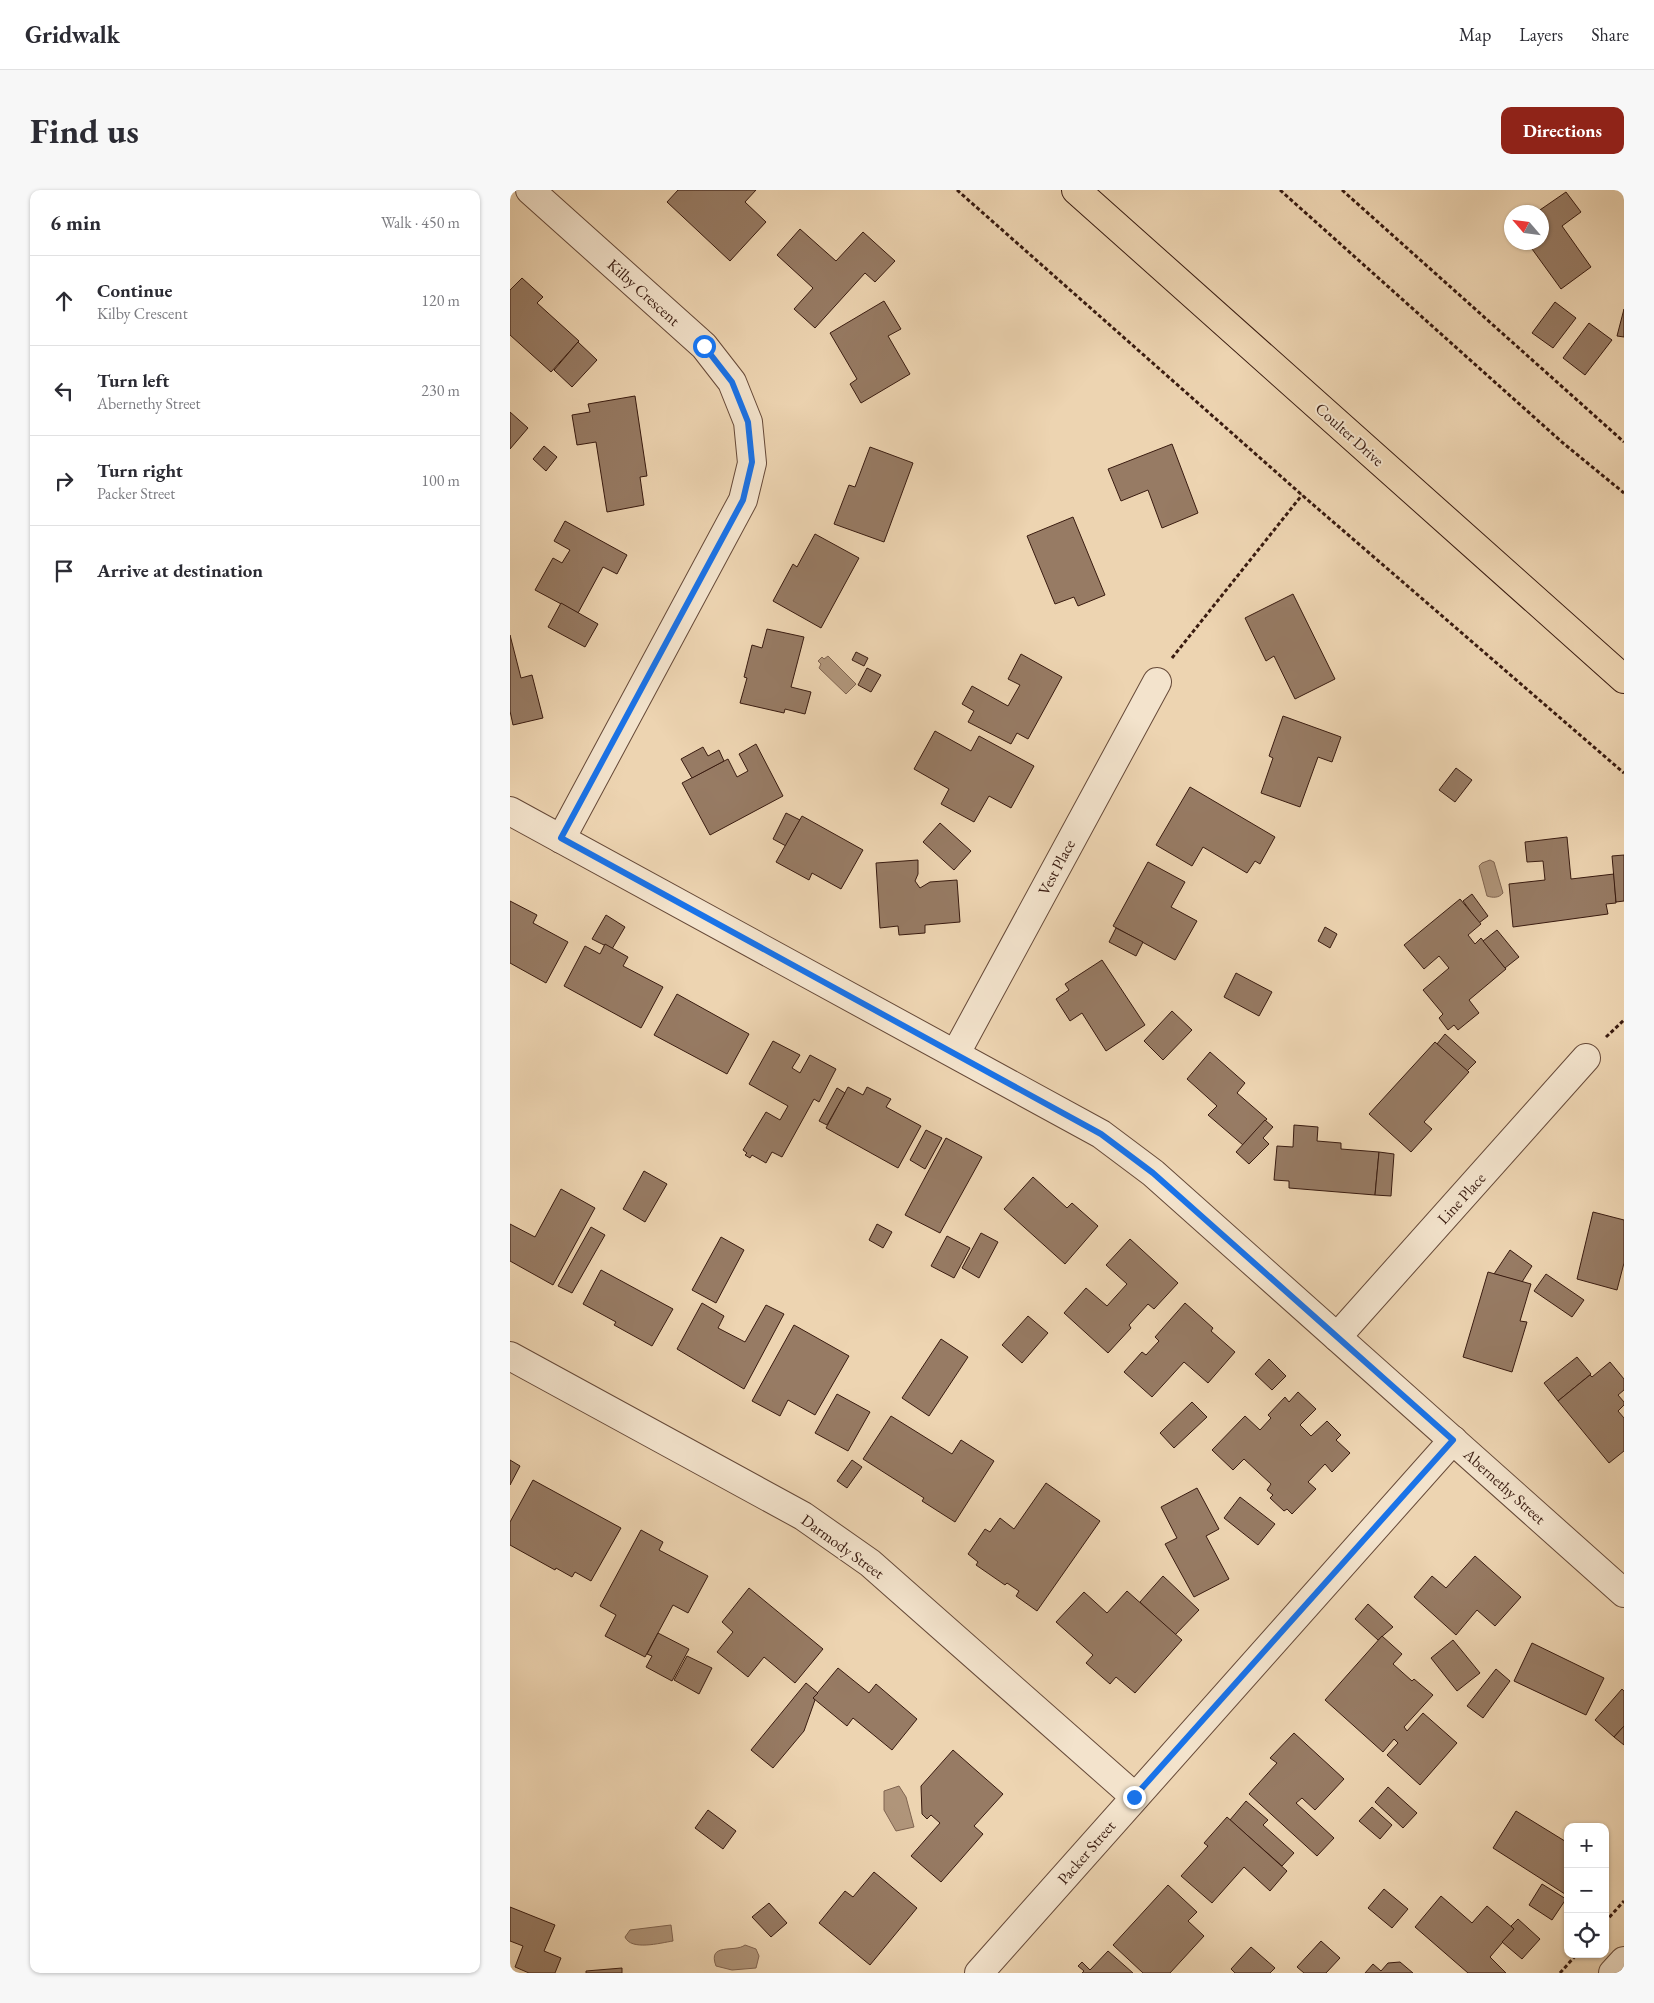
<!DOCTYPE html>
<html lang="en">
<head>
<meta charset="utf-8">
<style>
  :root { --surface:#fff; --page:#f7f7f7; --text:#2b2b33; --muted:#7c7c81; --line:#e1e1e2; --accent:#8f2418 }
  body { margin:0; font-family:"EB Garamond",serif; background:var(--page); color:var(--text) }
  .controls { position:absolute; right:15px; bottom:15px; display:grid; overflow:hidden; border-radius:10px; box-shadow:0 1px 4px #0004 }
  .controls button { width:45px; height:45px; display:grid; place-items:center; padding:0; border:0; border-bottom:1px solid var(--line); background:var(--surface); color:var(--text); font:25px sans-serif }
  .compass { position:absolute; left:994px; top:15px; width:45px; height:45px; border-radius:50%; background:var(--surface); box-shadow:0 1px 4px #0004; rotate:298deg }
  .stop { position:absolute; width:15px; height:15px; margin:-11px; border:4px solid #1a73e8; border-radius:50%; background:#fff }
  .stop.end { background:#1a73e8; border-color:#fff; box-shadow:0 1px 5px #0008 }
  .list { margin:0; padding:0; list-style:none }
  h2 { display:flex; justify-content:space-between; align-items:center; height:65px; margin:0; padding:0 20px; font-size:21px }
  h2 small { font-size:16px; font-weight:400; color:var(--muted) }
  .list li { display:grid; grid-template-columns:32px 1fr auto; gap:15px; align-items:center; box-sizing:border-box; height:90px; padding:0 20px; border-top:1px solid var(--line) }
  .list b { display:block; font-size:19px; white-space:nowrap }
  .list p { margin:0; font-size:16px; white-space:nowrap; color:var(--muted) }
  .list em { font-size:16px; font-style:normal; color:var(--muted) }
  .icon { flex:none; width:28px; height:28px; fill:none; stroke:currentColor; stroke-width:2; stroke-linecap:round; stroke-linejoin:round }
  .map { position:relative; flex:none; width:1114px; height:1783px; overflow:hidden; border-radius:10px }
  header { display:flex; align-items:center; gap:30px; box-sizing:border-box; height:70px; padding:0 25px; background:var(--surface); border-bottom:1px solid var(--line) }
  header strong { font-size:24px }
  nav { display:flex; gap:28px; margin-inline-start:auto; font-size:18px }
  .intro { display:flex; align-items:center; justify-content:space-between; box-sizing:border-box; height:120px; padding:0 30px }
  h1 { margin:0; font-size:35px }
  .button { padding:12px 22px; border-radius:10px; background:var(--accent); color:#fff; font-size:18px; font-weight:700 }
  main { display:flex; gap:30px; padding:0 30px }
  aside { flex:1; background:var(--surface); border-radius:10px; box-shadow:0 1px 4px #0004 }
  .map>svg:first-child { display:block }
  .water { fill:#b0957a; stroke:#806450 }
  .building { fill:#977b64; stroke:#391b10 }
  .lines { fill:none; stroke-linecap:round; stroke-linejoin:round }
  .minor-casing { stroke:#664938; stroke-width:30 }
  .tertiary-casing { stroke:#664938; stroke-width:30 }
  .primary-casing { stroke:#391b10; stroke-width:30 }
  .path { stroke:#391b10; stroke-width:3; stroke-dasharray:4 2.5; stroke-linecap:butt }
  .minor { stroke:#f3e3cc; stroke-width:28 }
  .tertiary { stroke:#f3e3cc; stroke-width:28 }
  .primary { stroke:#edd4b1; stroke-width:28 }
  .route { stroke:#1a73e8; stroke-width:6 }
  .labels { text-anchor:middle; stroke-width:4; stroke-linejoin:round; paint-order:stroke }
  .street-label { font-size:16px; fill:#391b10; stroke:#f3e3cc }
</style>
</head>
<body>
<header>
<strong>Gridwalk</strong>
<nav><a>Map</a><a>Layers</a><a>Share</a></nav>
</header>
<div class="intro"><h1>Find us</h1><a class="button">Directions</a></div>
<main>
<aside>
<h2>6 min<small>Walk · 450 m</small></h2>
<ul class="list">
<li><svg class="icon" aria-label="ahead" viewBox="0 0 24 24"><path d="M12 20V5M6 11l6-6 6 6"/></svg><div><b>Continue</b><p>Kilby Crescent</p></div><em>120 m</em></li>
<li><svg class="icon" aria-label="left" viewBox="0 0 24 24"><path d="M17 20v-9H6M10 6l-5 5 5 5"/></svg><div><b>Turn left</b><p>Abernethy Street</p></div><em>230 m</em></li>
<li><svg class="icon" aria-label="right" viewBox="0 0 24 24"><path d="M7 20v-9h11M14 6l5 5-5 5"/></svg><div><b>Turn right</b><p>Packer Street</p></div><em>100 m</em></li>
<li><svg class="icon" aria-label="arrive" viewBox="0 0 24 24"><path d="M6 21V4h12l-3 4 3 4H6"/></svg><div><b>Arrive at destination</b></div></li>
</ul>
</aside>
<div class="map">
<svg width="1114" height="1783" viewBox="0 0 1114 1783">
  <rect width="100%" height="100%" fill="#edd4b1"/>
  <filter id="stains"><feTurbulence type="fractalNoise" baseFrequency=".004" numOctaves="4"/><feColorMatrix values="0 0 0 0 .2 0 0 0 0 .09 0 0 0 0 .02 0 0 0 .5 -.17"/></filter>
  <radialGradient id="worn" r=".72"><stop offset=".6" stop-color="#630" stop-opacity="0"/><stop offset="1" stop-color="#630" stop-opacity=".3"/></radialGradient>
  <!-- water -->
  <g class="water">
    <path d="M318,466L346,494L336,504L309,478L311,474L308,471L312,467L314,469Z"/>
    <path d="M980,670L984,672L993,703C989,708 983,708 977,706L969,676L972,673Z"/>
    <path d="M389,1596L396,1607L404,1637L386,1641L374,1620V1601Z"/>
    <path d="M161,1735L163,1751C150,1753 121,1761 115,1747L120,1740Z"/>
    <path d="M235,1755L246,1759L249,1766L246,1778L222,1780L206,1776C197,1752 225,1763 235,1755Z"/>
  </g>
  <!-- building -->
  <g class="building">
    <path d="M168,0H246L235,12L256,32L220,71L157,12Z"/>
    <path d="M1056,2L1071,22L1052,36L1081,77L1051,99L1017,52H1032V22H1027Z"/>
    <path d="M290,39L326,71L353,42L385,71L365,92L355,83L305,138L284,119L303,98L267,65Z"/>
    <path d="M12,88L33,107L27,113L69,151L41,182L0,145V100Z"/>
    <path d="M374,111L391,139L378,146L400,184L351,213L340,194L347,189L320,143Z"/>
    <path d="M1045,112L1066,128L1043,158L1022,143Z"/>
    <path d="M1114,119V147L1107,146Z"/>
    <path d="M1079,133L1102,150L1075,185L1053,168Z"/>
    <path d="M68,152L87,170L62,197L44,180Z"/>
    <path d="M125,206L137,286L130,287L134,315L97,322L86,252L67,255L62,225L80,222L78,214Z"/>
    <path d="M0,222L18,238L0,259Z"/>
    <path d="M662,254L688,323L652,338L638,300L611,311L598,279Z"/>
    <path d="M34,256L47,267L36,281L23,269Z"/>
    <path d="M360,257L403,273L374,352L324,334L339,295L345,297Z"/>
    <path d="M563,327L595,405L568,416L564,407L545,414L517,346Z"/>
    <path d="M55,331L117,365L107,384L93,377L68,423L25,400L43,368L52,373L60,360L44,351Z"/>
    <path d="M305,344L349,368L311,438L263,411L283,374L287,377Z"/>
    <path d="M783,404L825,489L785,509L764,466L756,471L735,428Z"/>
    <path d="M51,413L88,434L75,457L38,437Z"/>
    <path d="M257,439L294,447L281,497L301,502L295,524L275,519L274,523L230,513L237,488L234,487L242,455L252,458Z"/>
    <path d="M0,445L11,488L22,485L33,528L3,535L0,521Z"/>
    <path d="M346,462L358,468L354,476L342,470Z"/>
    <path d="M511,464L552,487L518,549L507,543L501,554L458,532L464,521L452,514L462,496L498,516L510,495L498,489Z"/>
    <path d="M357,478L371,485L361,502L348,495Z"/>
    <path d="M773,526L831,547L822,572L808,567L790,617L751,603L763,568L759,566Z"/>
    <path d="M425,541L461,561L469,546L524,576L501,618L479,606L464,632L431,614L439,599L404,579Z"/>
    <path d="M246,554L273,606L200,645L172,593L218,569L227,587L238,581L229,564Z"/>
    <path d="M193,557L198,566L209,560L214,571L182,588L171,569Z"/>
    <path d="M946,578L962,590L945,612L929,600Z"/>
    <path d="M680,597L765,647L750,674L745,671L737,683L693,657L682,676L646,655Z"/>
    <path d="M276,623L290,630L276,656L263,649Z"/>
    <path d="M292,626L353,660L331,699L302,683L299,690L266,672Z"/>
    <path d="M430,633L461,661L444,680L413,652Z"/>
    <path d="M1057,647L1061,689L1104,684L1106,713L1096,714L1098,724L1003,737L999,694L1035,690L1033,671L1017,672L1015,652Z"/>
    <path d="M1114,665V711L1106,712L1102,666Z"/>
    <path d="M408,670V684L405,691L410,698L420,692L447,690L450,732L415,735V743L389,745L388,736L370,738L366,673Z"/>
    <path d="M638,672L675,692L661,717L687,731L665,770L603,736Z"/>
    <path d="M962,704L978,726L969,733L953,711Z"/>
    <path d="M950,709L971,734L958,745L965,754L971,748L996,779L959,810L969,823L948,840L944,835L938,840L929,828L933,824L913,800L939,778L929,766L914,779L894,755Z"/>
    <path d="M0,711L27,725L23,733L58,752L36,793L0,773Z"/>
    <path d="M96,725L115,737L102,759L82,749Z"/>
    <path d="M815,737L827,744L820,758L808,751Z"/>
    <path d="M606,738L633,752L626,766L599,752Z"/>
    <path d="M987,740L1009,767L995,778L973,751Z"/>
    <path d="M95,754L118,767L113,776L153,797L131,838L54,796L75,756L90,764Z"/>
    <path d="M592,770L635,835L596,861L572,823L560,831L546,809L559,800L555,794Z"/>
    <path d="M726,783L762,802L749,826L714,807Z"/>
    <path d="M167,804L239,844L217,884L144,845Z"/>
    <path d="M662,821L682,840L653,870L634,851Z"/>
    <path d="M935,844L966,872L957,881L927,854Z"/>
    <path d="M263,851L290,865L282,878L290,883L300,865L326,879L309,912L304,909L272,967L262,962L256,973L242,965L240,968L235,965L237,963L233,960L256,922L270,930L278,916L239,894Z"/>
    <path d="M925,852L959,882L914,932L922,939L901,962L859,924Z"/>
    <path d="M700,862L735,893L727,903L757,929L733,955L698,925L707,916L677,889Z"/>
    <path d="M338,897L353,905L357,897L381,909L376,917L411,936L388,978L316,938Z"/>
    <path d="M327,898L335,903L317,935L309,931Z"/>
    <path d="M755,930L763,937L753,948L759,954L739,974L726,962Z"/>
    <path d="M784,935L808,937L807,951L831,953V959L869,962L865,1005L779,998V991L764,990L767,956L783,957Z"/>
    <path d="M416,940L432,948L415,979L400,970Z"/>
    <path d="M436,948L472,967L430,1043L395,1025Z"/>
    <path d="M869,962L884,964L881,1006L865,1005Z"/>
    <path d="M134,981L157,994L135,1032L113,1019Z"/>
    <path d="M523,987L557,1018L562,1013L588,1036L555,1074L494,1019Z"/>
    <path d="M51,999L85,1018L43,1095L0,1071V1034L25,1047Z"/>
    <path d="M1083,1022L1114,1030V1073L1107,1100L1067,1089Z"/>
    <path d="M367,1034L382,1042L373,1058L359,1050Z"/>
    <path d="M81,1037L95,1045L62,1103L48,1096Z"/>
    <path d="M471,1043L488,1052L469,1088L452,1078Z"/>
    <path d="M437,1046L460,1058L444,1088L421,1076Z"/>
    <path d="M211,1047L234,1060L206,1113L182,1100Z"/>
    <path d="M620,1049L668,1093L644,1119L638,1114L619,1135L621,1138L598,1163L554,1123L576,1098L597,1116L617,1094L596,1075Z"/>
    <path d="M1000,1060L1022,1076L1012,1092L984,1084Z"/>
    <path d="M91,1080L163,1119L142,1156L104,1135L106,1132L73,1114Z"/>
    <path d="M978,1082L1021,1094L1010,1131L1017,1132L1002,1182L953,1167Z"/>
    <path d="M1036,1084L1074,1110L1062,1127L1024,1101Z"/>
    <path d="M192,1113L214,1126L208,1138L235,1152L256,1115L274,1124L234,1199L167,1159Z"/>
    <path d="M675,1113L703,1138L701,1141L725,1162L698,1193L674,1172L642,1207L614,1182L632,1162L636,1165L649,1151L645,1147Z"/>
    <path d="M518,1126L538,1143L512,1173L492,1155Z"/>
    <path d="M284,1135L339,1166L305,1225L278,1210L270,1226L242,1211Z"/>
    <path d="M431,1149L458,1167L419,1226L392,1208Z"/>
    <path d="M1067,1167L1081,1184L1048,1211L1034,1193Z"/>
    <path d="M759,1169L776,1186L762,1200L745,1184Z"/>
    <path d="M1100,1172L1114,1189V1200L1108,1205L1114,1212V1215L1108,1221L1114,1228V1261L1099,1273L1048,1211L1080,1185L1082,1187Z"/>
    <path d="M788,1202L806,1219L790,1235L801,1246L817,1231L831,1245L826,1250L840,1263L822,1282L815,1274L798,1292L806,1299L782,1324L777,1319L774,1321L760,1308L763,1305L757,1300L761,1294L734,1269L723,1280L702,1260L735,1226L750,1240L761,1228L758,1225L775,1207L779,1212Z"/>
    <path d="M327,1204L360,1222L338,1261L305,1243Z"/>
    <path d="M682,1212L697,1227L664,1258L650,1243Z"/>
    <path d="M381,1226L442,1264L451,1250L484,1271L445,1332L412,1311L414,1308L353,1269Z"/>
    <path d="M0,1270L10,1276L0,1295Z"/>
    <path d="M342,1270L352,1277L337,1298L327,1291Z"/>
    <path d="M23,1290L111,1338L81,1391L65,1382L62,1387L46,1378L45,1380L0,1355V1332Z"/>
    <path d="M536,1293L590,1331L527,1421L506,1406L509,1401L497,1393L495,1395L466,1375L468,1372L458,1364L475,1339L480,1342L490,1328L504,1339Z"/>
    <path d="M687,1298L709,1339L696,1346L719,1389L684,1407L655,1354L667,1348L651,1317Z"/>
    <path d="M730,1307L765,1334L748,1355L714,1328Z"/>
    <path d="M131,1340L153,1352L149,1360L198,1386L178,1423L163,1415L135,1467L95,1446L106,1425L90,1416Z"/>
    <path d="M965,1366L1011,1407L985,1436L967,1420L946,1445L904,1407L922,1386L936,1398Z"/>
    <path d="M653,1386L689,1420L665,1445L630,1412Z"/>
    <path d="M239,1398L313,1459L285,1493L254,1467L238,1487L207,1462L223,1442L212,1432Z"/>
    <path d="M617,1401L672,1450L625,1503L606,1487L600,1494L576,1473L583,1465L546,1432L574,1402L597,1423Z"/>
    <path d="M858,1414L883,1437L868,1450L845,1429Z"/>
    <path d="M148,1443L179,1459L162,1491L136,1477L142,1466L137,1464Z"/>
    <path d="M872,1446L892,1464L883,1474L902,1491L904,1489L923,1505L894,1537L897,1541L913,1523L947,1553L910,1595L877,1565L888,1553L884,1549L873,1562L815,1510Z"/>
    <path d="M943,1450L970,1483L947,1501L921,1468Z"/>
    <path d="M1022,1453L1094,1488L1076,1525L1004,1491Z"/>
    <path d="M177,1466L202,1478L189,1504L164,1490Z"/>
    <path d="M328,1478L359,1503L366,1494L407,1529L382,1560L343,1528L337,1536L303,1508Z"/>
    <path d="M986,1479L1000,1491L973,1528L957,1516Z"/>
    <path d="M296,1493L308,1503L303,1508L305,1510L294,1541L263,1578L241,1560Z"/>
    <path d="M1112,1499L1114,1501V1536L1104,1547L1085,1530Z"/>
    <path d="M1114,1536V1555L1104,1547Z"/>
    <path d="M784,1543L834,1589L805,1620L792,1608L786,1613L824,1648L807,1666L739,1604L767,1573L760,1568Z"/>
    <path d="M443,1560L493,1604L464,1636L473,1644L431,1692L401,1666L430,1633L421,1625L417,1629L412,1624L411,1596Z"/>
    <path d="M878,1597L907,1623L893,1638L865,1612Z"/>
    <path d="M736,1611L758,1630L753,1635L784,1663L772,1676L720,1630Z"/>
    <path d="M862,1617L882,1635L870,1649L849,1631Z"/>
    <path d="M198,1620L226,1641L213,1659L185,1638Z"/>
    <path d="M1006,1621L1058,1653V1706L983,1658Z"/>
    <path d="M717,1627L777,1681L760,1701L734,1677L702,1713L671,1686L698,1656L694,1653Z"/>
    <path d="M364,1682L407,1718L360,1775L309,1733L335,1701L343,1707Z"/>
    <path d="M1032,1694L1056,1709L1042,1730L1019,1715Z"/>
    <path d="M658,1695L687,1722L678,1731L694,1746L660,1783H633L603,1755Z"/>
    <path d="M874,1699L898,1719L882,1738L858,1718Z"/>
    <path d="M931,1706L962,1733L977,1716L1004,1739L980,1767L996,1783H958L905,1737Z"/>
    <path d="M259,1713L277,1733L261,1747L242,1727Z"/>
    <path d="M0,1717L45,1735L34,1761L51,1768L45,1783H19L5,1777L13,1756L0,1751Z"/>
    <path d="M1008,1729L1030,1749L1012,1769L992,1752L1004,1739L1001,1736Z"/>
    <path d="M811,1751L830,1768L816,1783H794L787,1777Z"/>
    <path d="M741,1757L765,1778L760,1783H725L721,1779Z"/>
    <path d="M598,1761L623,1783H572L574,1781L568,1776L572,1772L580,1780Z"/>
    <path d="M890,1772L903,1783H855L863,1774L871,1781L878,1773Z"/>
    <path d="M112,1778V1783H76V1781Z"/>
  </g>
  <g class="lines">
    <defs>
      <g id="minor">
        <path d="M20,0L194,156L222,192L238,232L242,273L233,310L51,649"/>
        <path d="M0,621L591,944L643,983L1114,1403"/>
        <path d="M446,863L647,492"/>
        <path d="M827,1147L1076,868"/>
        <path d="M0,1166L293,1326L360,1373L625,1607"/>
        <path d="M469,1783L943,1250"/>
      </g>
      <path id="tertiary" d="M1103,1783L1114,1771"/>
      <path id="primary" d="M566,0L1114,489"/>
    </defs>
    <!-- minor casing -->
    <use href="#minor" class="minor-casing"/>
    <!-- tertiary casing -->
    <use href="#tertiary" class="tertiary-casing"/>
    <!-- primary casing -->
    <use href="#primary" class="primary-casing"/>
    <!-- path -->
    <g class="path">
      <path d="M447,0L792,305L1114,583"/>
      <path d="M770,0L1053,253L1114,303"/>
      <path d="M832,0L1114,252"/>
      <path d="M662,468L792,305"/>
      <path d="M1096,847L1114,830"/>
      <path d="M1095,1732L1114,1711"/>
      <path d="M1050,1783L1067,1764"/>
    </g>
    <!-- minor -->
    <use href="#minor" class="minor"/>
    <!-- tertiary -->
    <use href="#tertiary" class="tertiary"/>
    <!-- primary -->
    <use href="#primary" class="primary"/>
  </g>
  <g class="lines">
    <!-- route -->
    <path class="route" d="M194,156L222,192L238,232L242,272L233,310L51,648L591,944L643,983L943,1250L624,1607"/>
  </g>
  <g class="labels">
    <!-- street labels -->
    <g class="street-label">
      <text transform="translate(134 102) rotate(42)" y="6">Kilby Crescent</text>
      <text transform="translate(840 244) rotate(42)" y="6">Coulter Drive</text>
      <text transform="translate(546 677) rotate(-62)" y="6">Vest Place</text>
      <text transform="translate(951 1008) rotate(-48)" y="6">Line Place</text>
      <text transform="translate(995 1296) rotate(42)" y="6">Abernethy Street</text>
      <text transform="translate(333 1356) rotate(36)" y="6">Darmody Street</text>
      <text transform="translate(576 1662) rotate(-49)" y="6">Packer Street</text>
    </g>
  </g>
  <rect width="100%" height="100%" filter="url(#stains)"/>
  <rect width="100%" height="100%" fill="url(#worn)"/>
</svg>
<div class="controls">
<button>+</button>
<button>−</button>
<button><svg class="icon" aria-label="locate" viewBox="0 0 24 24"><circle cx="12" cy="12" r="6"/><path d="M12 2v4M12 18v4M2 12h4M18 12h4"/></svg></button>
</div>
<svg class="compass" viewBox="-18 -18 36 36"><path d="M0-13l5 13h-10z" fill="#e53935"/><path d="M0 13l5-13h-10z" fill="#7c7c81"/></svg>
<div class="stop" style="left:194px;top:156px"></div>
<div class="stop end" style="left:624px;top:1607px"></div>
</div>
</main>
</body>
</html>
